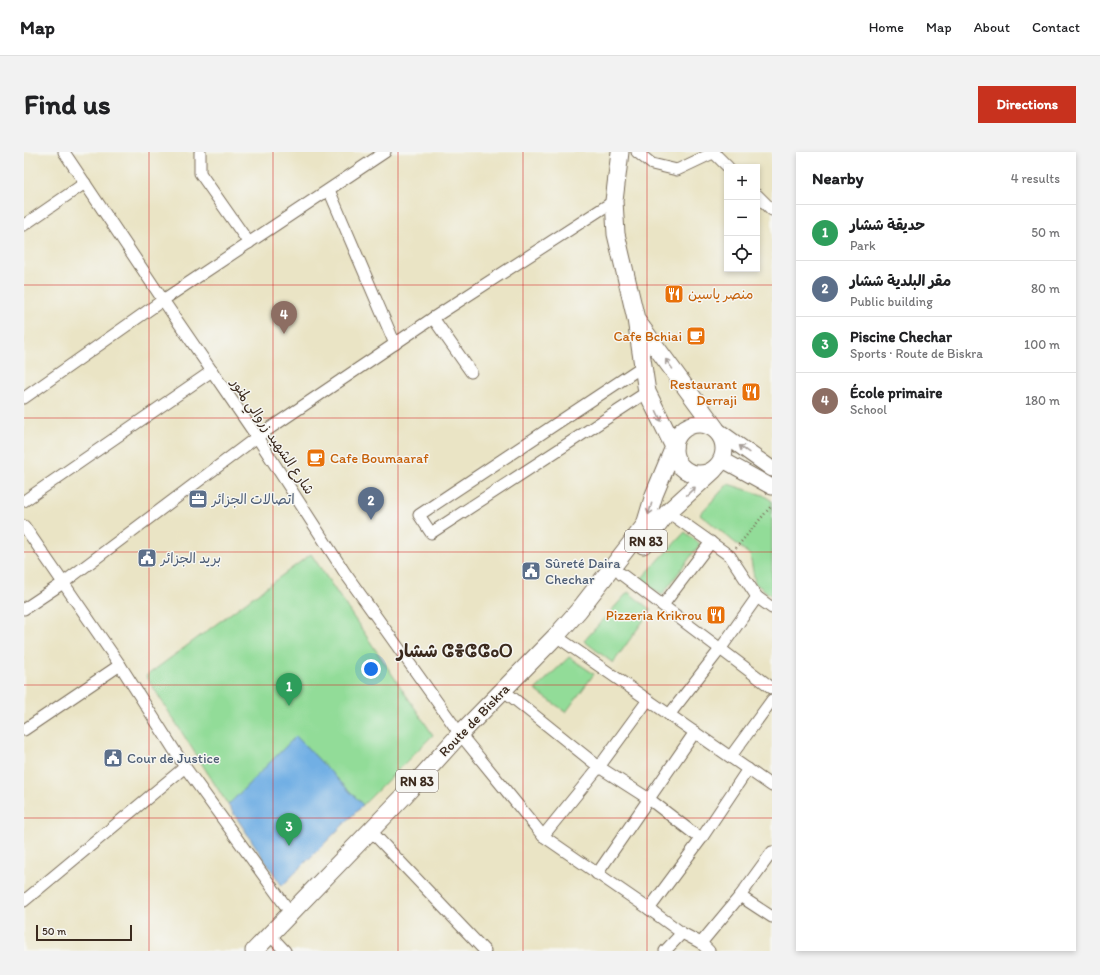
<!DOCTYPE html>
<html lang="en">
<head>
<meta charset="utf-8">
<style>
  :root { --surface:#fff; --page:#f2f2f2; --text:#202124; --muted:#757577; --line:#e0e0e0; --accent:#c8321e }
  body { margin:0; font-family:Itim,"Playpen Sans Arabic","Noto Sans Tifinagh",sans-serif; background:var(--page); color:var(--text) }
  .controls { position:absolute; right:12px; top:12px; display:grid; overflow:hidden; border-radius:0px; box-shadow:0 2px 6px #0003 }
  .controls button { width:36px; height:36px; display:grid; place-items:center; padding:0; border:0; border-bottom:1px solid var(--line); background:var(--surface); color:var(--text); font:20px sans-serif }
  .scale { position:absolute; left:12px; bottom:10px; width:96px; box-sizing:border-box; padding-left:4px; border:2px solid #3b2a1e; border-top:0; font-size:11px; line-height:14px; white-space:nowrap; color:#3b2a1e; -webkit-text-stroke:3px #f6f6f2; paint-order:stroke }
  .you { position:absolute; left:347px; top:517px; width:14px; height:14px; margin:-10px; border:3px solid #fff; border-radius:50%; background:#1a73e8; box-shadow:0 0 0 6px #1a73e833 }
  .badge { display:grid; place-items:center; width:26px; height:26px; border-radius:50%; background:var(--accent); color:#fff; font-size:13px; font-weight:700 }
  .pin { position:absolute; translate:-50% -33px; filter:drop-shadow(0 1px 2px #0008) }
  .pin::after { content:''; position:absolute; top:21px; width:14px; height:12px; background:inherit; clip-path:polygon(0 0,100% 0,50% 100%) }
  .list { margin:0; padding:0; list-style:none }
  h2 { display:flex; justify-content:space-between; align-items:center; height:52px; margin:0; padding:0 16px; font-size:17px }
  h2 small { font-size:13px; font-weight:400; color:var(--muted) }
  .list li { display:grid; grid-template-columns:26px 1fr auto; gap:12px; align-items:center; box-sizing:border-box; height:56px; padding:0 16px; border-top:1px solid var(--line) }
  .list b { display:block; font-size:15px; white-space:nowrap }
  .list p { margin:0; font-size:13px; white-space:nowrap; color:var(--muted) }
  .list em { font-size:13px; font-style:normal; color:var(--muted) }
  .icon { flex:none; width:22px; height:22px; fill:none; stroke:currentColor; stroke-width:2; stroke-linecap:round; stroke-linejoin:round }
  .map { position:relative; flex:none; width:748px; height:799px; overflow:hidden; border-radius:0px }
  header { display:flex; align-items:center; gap:24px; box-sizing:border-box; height:56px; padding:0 20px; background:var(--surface); border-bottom:1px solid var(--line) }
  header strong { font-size:19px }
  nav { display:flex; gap:22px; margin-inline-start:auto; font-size:14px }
  .intro { display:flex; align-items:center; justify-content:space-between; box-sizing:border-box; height:96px; padding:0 24px }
  h1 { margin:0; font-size:28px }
  .button { padding:10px 18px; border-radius:0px; background:var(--accent); color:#fff; font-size:14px; font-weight:700 }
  main { display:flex; gap:24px; padding:0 24px }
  aside { flex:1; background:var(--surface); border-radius:0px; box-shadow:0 2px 6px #0003 }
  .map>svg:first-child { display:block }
  .green { fill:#92dc98; stroke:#66835b }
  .water { fill:#71afe4; stroke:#566c81 }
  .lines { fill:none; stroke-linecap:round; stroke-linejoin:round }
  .minor-casing { stroke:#786b58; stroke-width:13 }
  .secondary-casing { stroke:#786b58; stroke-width:17 }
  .primary-casing { stroke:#786b58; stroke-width:19 }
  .path { stroke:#786b58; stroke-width:2.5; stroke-dasharray:1 3; stroke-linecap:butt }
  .minor { stroke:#fff; stroke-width:11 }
  .secondary { stroke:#fff; stroke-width:15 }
  .primary { stroke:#fff; stroke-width:17 }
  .oneway { stroke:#a79f9a }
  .grid { fill:none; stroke:#d62828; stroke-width:1; stroke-opacity:0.55 }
  .labels { text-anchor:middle; stroke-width:3; stroke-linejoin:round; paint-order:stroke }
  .shield { fill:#f6f6f2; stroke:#73675e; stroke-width:1 }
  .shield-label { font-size:13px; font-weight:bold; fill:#3b2a1e }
  .food-label { font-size:14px; fill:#c56008; stroke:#f6f6f2; text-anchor:end }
  .street-label { font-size:14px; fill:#3b2a1e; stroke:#f6f6f2 }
  .service-label { font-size:14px; fill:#4e5e75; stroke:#f6f6f2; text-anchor:start }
  .district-label { font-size:18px; font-weight:bold; fill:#3b2a1e; stroke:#f6f6f2 }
</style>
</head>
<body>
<header>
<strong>Map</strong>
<nav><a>Home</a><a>Map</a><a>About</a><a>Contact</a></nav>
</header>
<div class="intro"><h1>Find us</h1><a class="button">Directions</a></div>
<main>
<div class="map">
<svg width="748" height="799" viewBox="0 0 748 799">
  <rect width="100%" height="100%" fill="#f6f6f2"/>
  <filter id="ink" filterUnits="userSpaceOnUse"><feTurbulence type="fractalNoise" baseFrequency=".025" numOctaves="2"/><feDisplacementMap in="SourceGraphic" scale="8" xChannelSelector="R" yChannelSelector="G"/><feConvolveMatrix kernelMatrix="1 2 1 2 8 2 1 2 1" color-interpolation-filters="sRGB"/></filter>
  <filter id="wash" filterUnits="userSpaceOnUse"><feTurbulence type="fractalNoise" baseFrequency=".012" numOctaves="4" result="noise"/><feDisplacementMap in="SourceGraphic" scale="16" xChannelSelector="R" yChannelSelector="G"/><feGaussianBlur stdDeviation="0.9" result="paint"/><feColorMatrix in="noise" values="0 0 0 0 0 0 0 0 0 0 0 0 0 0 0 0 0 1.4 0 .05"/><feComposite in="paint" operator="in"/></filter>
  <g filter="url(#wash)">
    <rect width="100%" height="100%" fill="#eae4c5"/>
    <!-- green -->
    <g class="green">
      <path d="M704,332L739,343L748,349V444L731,431L726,403L676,362Z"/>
      <path d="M661,380L676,392L638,443L616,428Z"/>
      <path d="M287,402L409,583L339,653L272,585L204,653L122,524Z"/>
      <path d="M604,440L627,458L589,511L560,489Z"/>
      <path d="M545,505L570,522L542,560L511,538Z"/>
    </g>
    <!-- water -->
    <path class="water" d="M272,584L339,653L258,734L204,653Z"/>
  </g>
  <g filter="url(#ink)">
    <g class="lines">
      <defs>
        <g id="minor">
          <path d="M40,0L139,148L233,285L321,421L436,582L519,684L625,757L658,781L677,791L685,799"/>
          <path d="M176,0V21L225,91"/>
          <path d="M613,0L628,12L653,18L691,0"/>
          <path d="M690,1L704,15"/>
          <path d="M305,38L371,192"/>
          <path d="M733,43L748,58"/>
          <path d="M0,73L61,31"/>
          <path d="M409,166L447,220"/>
          <path d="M619,214L395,363L407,381L623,240"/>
          <path d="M0,246L139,148L361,0"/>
          <path d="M0,349L188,219"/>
          <path d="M644,360L706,404L733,445L748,456"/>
          <path d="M0,374L96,513L161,615L266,760"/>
          <path d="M597,422L748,536"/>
          <path d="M639,453L687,390"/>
          <path d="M0,457L39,431L233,285L409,166L590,49"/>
          <path d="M532,484L748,634"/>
          <path d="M479,538L575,615L625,647L677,687"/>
          <path d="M645,563L697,496L733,445"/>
          <path d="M0,578L96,513"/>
          <path d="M707,604L748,548"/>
          <path d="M346,678L461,799"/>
          <path d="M519,684L575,615L624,548"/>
          <path d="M573,722L671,580"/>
          <path d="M716,744L748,765"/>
          <path d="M0,749L161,615"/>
          <path d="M625,757L677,687L724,617"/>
          <path d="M246,783L261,799"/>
          <path d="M677,791L716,744L748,700"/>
          <path d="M641,799L658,781"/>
        </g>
        <g id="secondary">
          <path d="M692,277L748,317"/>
          <path d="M699,308L748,335"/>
        </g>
        <g id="primary">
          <path d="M613,169L692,277"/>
          <circle cx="675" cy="297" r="25"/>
          <path d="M619,393L644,360L690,318"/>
          <path d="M230,799L380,644L436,582L532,484L555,458L621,373L630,343L650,295L623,240L612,167L592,82L590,49L596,0"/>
        </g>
      </defs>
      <!-- minor casing -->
      <use href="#minor" class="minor-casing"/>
      <!-- secondary casing -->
      <use href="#secondary" class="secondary-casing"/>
      <!-- primary casing -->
      <use href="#primary" class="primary-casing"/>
      <!-- path -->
      <path class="path" d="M712,396L748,353"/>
      <!-- minor -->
      <use href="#minor" class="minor"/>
      <!-- secondary -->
      <use href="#secondary" class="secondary"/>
      <!-- primary -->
      <use href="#primary" class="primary"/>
    </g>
    <!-- one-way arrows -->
    <defs><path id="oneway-shaft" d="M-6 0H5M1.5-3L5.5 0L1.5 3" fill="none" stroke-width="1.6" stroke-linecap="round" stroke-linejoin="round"/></defs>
    <g class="oneway">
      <use href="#oneway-shaft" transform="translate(645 212) rotate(-126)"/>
      <use href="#oneway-shaft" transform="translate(635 264) rotate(64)"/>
      <use href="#oneway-shaft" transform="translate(720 297) rotate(-144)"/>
      <use href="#oneway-shaft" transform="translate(667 339) rotate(-43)"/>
      <use href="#oneway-shaft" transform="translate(626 357) rotate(106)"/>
    </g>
  </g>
  <!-- grid -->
  <path class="grid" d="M125,0V799M249,0V799M374,0V799M499,0V799M623,0V799M0,133H748M0,266H748M0,400H748M0,533H748M0,666H748"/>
  <!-- icons -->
  <defs>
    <symbol id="restaurant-square" viewBox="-11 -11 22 22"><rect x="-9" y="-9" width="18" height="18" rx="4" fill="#e8710a" stroke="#f6f6f2"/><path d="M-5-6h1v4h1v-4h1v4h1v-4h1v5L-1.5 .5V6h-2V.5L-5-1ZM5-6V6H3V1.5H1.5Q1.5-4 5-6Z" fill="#fff"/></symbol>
    <symbol id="cafe-square" viewBox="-11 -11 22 22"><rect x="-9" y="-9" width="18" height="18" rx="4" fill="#e8710a" stroke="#f6f6f2"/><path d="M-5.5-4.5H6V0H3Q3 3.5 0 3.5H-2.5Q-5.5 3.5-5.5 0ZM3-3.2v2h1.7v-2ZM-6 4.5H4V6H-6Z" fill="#fff"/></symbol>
    <symbol id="office-square" viewBox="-11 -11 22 22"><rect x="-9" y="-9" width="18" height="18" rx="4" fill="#5c6f8a" stroke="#f6f6f2"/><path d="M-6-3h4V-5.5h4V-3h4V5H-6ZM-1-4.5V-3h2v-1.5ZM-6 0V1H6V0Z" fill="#fff"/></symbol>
    <symbol id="civic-square" viewBox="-11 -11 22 22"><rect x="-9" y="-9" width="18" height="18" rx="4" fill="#5c6f8a" stroke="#f6f6f2"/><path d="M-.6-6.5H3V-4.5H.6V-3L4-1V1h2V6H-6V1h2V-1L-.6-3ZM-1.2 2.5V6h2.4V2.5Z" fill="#fff"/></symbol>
  </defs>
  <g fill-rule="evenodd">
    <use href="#restaurant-square" x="639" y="131" width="22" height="22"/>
    <use href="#cafe-square" x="661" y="173" width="22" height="22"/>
    <use href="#restaurant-square" x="716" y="229" width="22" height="22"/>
    <use href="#cafe-square" x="281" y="295" width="22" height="22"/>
    <use href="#office-square" x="163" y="336" width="22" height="22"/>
    <use href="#civic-square" x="112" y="395" width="22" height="22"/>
    <use href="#civic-square" x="496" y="408" width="22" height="22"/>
    <use href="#restaurant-square" x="681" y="452" width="22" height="22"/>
    <use href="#civic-square" x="78" y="595" width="22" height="22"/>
  </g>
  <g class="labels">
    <!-- shield labels -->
    <g class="shield">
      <rect x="601" y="378" width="42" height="22" rx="3"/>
      <rect x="372" y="618" width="42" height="22" rx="3"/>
    </g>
    <g class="shield-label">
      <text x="622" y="394">RN 83</text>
      <text x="393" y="634">RN 83</text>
    </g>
    <!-- food labels -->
    <g class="food-label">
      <text x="664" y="147" text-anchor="start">منصر ياسين</text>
      <text x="658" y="189">Cafe Bchiai</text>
      <text x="713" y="237">Restaurant<tspan x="713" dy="16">Derraji</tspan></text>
      <text x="306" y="311" text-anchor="start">Cafe Boumaaraf</text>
      <text x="678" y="468">Pizzeria Krikrou</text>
    </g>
    <!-- street labels -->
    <g class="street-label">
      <text transform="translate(249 284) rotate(56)" y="5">شارع الشهيد زروالي لمنور</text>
      <text transform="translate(450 568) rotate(-46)" y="5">Route de Biskra</text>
    </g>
    <!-- service labels -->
    <g class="service-label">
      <text x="188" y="352">اتصالات الجزائر</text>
      <text x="137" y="411">بريد الجزائر</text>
      <text x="521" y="416">Sûreté Daira<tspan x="521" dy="16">Chechar</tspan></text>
      <text x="103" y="611">Cour de Justice</text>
    </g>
    <!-- district labels -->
    <g class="district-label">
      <text x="431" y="505">ششار ⵛⴻⵛⵛⴰⵔ</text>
    </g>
  </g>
</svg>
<div class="controls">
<button>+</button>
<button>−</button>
<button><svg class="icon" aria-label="locate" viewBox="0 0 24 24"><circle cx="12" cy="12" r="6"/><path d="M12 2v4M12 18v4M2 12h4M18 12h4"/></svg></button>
</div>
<div class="scale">50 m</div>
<div class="you"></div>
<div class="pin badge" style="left:265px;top:554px;background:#2e9e5b">1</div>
<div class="pin badge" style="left:347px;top:368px;background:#5c6f8a">2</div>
<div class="pin badge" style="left:265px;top:694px;background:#2e9e5b">3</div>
<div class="pin badge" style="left:260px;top:182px;background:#8d6e63">4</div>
</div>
<aside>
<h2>Nearby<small>4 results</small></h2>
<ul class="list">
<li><span class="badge" style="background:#2e9e5b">1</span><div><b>حديقة ششار</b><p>Park</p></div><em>50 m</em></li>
<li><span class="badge" style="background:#5c6f8a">2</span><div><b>مقر البلدية ششار</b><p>Public building</p></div><em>80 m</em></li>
<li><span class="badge" style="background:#2e9e5b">3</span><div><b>Piscine Chechar</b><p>Sports · Route de Biskra</p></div><em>100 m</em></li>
<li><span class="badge" style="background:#8d6e63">4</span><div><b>École primaire</b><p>School</p></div><em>180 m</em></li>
</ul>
</aside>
</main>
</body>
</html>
